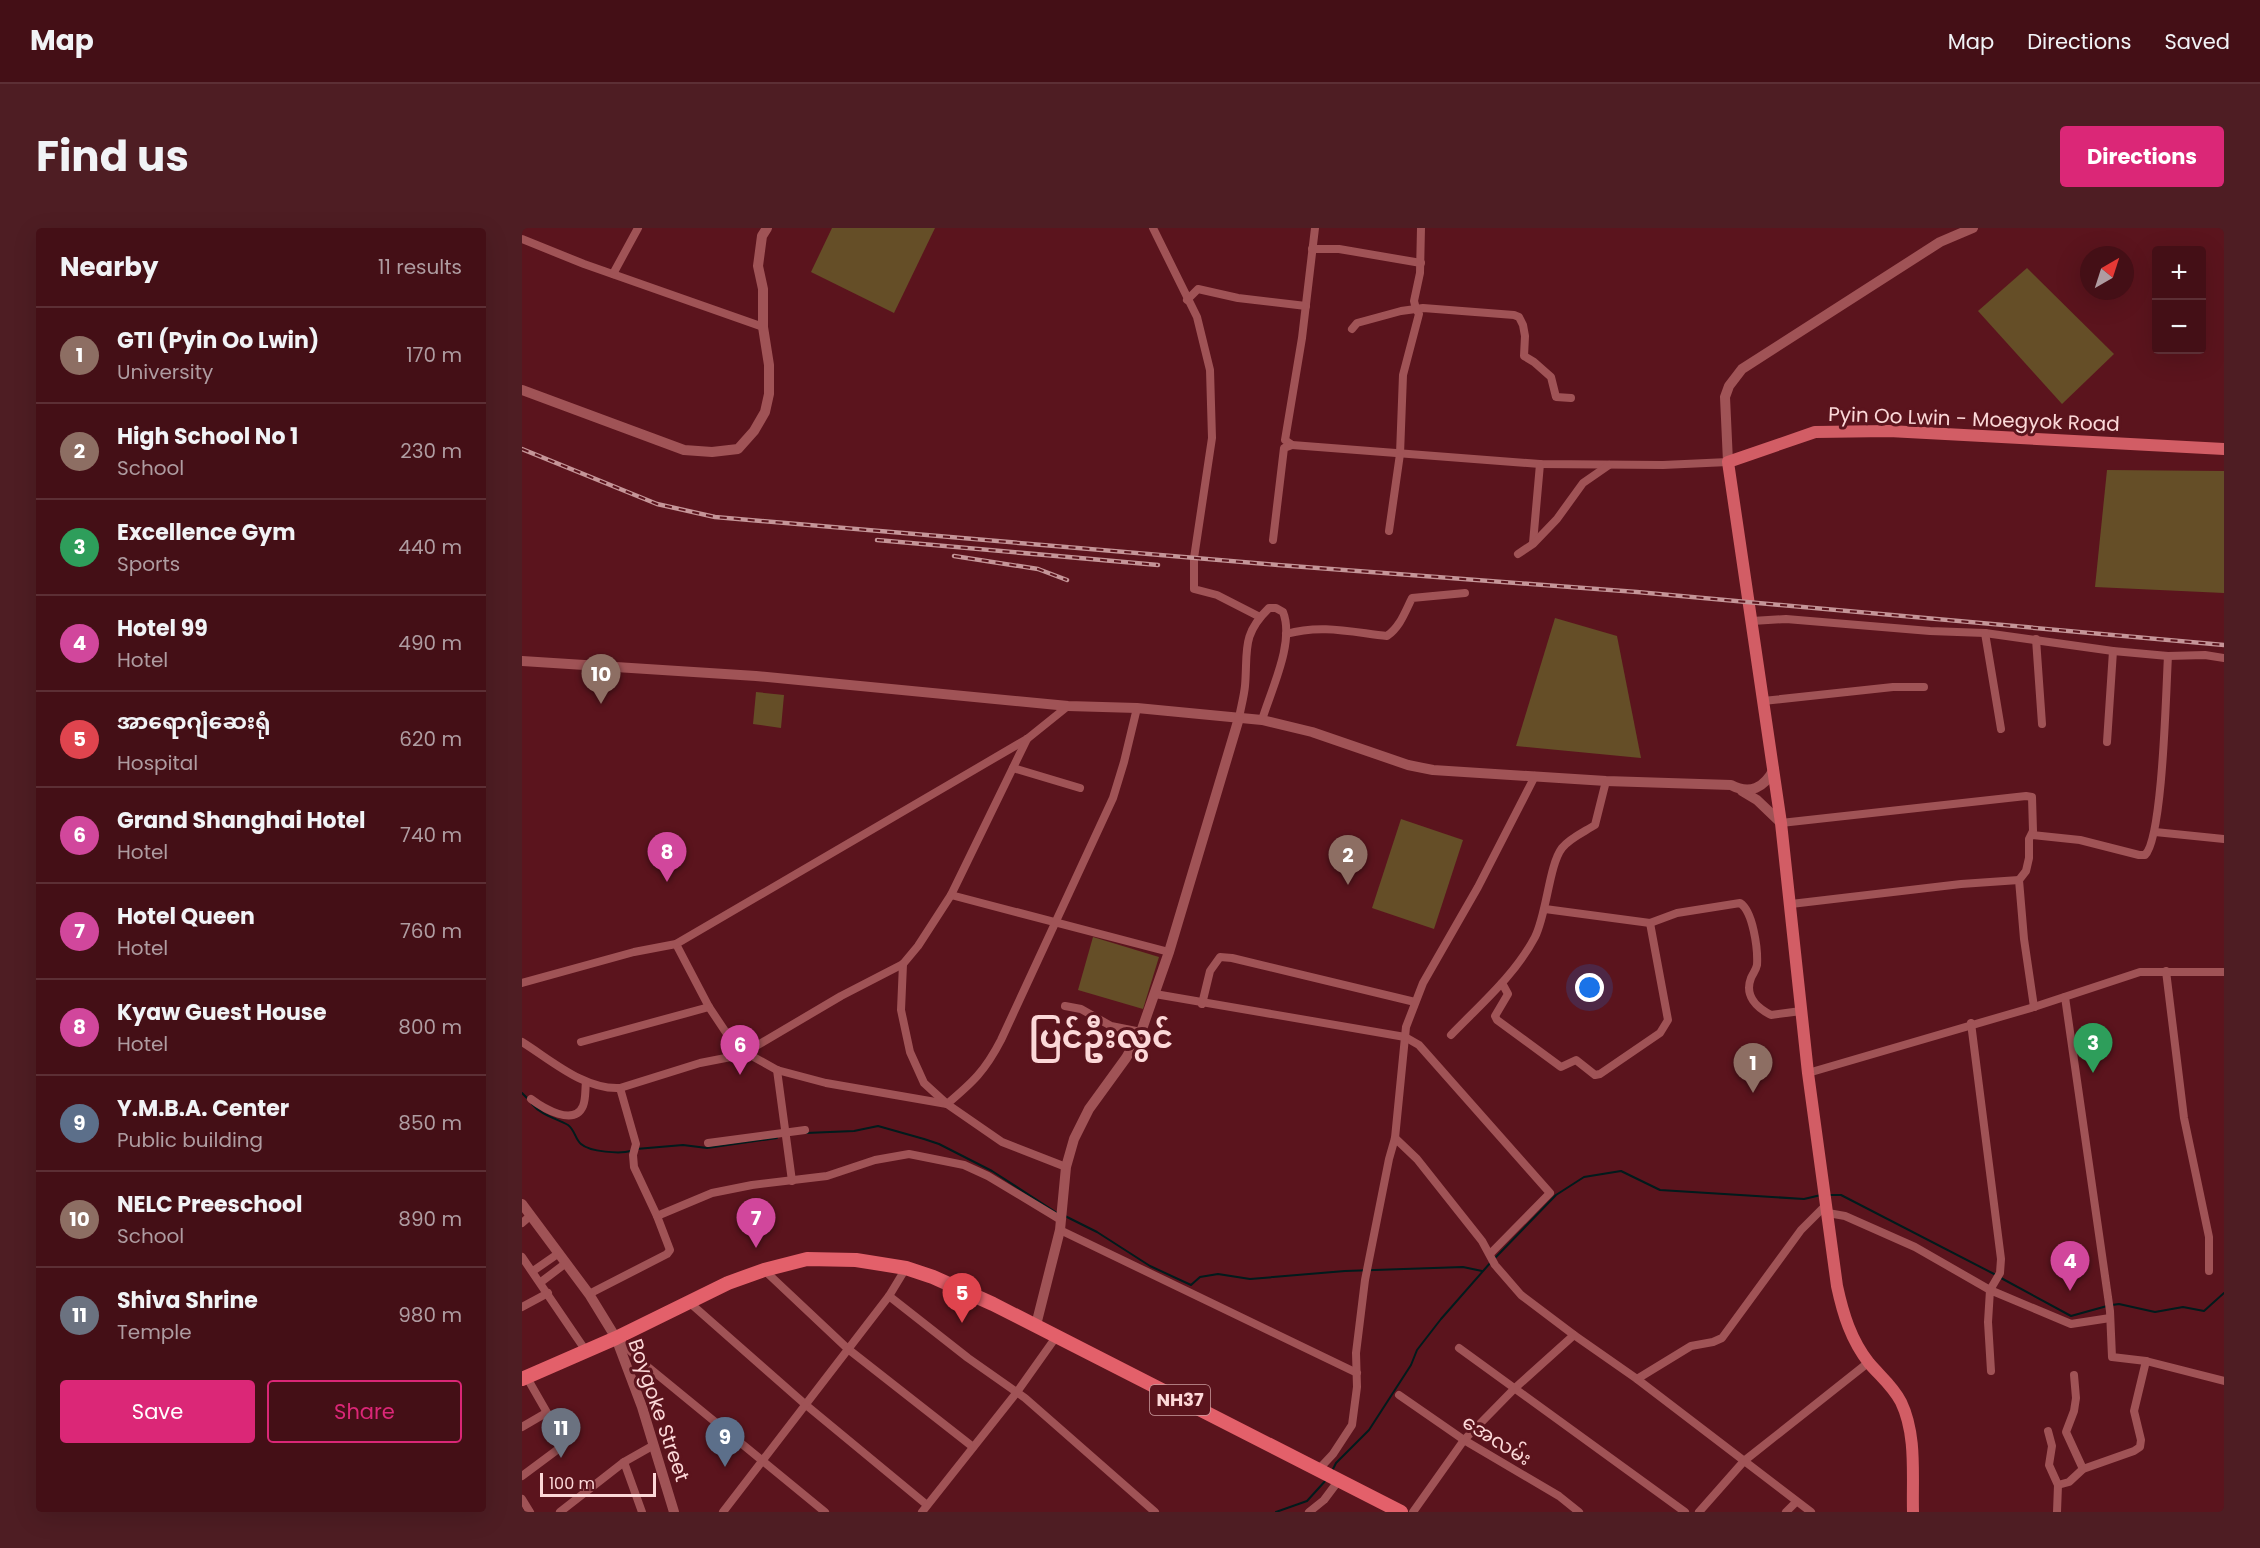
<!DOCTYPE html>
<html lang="en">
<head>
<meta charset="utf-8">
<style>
  :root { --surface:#440f16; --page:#4e1d23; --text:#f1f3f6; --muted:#af9ca1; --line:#5c2f35; --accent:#db2777 }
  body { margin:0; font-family:Poppins,"Noto Sans Myanmar",sans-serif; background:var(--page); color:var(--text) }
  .controls { position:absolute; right:18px; top:18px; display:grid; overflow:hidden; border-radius:6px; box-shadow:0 6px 24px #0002 }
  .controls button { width:54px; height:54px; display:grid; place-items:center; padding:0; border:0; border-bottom:2px solid var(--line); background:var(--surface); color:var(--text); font:30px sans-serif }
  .compass { position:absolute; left:1558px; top:18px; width:54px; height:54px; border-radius:50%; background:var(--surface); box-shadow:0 6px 24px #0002; rotate:39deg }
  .scale { position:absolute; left:18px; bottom:15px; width:116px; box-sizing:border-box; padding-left:6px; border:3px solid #fcd8d8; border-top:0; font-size:16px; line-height:21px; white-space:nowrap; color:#fcd8d8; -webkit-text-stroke:4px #5b141d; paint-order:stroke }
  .you { position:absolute; left:1068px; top:760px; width:21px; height:21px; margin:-15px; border:4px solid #fff; border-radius:50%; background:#1a73e8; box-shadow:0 0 0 9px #1a73e833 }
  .badge { display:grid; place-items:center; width:39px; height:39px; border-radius:50%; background:var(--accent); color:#fff; font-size:20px; font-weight:700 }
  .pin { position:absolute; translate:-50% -50px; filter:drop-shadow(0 2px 3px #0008) }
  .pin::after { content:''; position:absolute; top:32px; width:21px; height:18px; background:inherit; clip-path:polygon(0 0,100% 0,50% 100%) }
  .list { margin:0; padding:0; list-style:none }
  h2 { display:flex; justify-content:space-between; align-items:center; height:78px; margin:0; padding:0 24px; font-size:26px }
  h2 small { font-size:20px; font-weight:400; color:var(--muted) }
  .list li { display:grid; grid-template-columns:39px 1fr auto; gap:18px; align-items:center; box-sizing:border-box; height:96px; padding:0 24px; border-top:2px solid var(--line) }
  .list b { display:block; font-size:22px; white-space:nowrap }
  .list p { margin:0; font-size:20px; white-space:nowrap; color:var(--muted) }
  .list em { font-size:20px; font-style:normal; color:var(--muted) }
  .actions { display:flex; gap:12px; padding:18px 24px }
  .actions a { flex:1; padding:14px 0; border:2px solid var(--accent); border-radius:6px; text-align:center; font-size:21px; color:var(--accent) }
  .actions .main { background:var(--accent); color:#fff }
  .map { position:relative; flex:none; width:1702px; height:1284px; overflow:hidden; border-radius:6px }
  header { display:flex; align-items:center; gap:36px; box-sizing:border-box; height:84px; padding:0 30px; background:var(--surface); border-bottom:2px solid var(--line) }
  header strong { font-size:28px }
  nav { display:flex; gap:33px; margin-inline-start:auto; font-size:21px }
  .intro { display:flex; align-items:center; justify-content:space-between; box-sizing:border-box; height:144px; padding:0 36px }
  h1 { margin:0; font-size:42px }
  .button { padding:15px 27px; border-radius:6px; background:var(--accent); color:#fff; font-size:21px; font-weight:700 }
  main { display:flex; gap:36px; padding:0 36px }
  aside { flex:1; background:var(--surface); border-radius:6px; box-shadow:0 6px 24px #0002 }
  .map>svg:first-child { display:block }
  .green { fill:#654e27 }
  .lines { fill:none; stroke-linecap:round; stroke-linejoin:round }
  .stream { stroke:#011b1c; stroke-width:2 }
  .minor { stroke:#a05356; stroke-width:8 }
  .tertiary { stroke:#a05356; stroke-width:10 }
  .primary { stroke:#d25d65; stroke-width:12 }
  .trunk { stroke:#e3606a; stroke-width:14 }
  .rail-casing { stroke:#c59598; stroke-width:4.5 }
  .rail { stroke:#5b141d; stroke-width:2; stroke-dasharray:7; stroke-linecap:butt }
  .labels { text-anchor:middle; stroke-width:6; stroke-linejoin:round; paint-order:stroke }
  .shield { fill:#5b141d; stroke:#cc9da0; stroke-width:1.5 }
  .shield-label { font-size:18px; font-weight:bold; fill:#fcd8d8 }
  .street-label { font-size:20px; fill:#fcd8d8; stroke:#5b141d }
  .town-label { font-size:32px; font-weight:bold; fill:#fcd8d8; stroke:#5b141d }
</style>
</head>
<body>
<header>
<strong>Map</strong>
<nav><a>Map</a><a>Directions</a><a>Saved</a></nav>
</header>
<div class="intro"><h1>Find us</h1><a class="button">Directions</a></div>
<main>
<aside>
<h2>Nearby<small>11 results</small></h2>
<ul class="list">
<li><span class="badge" style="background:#8d6e63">1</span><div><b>GTI (Pyin Oo Lwin)</b><p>University</p></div><em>170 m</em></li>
<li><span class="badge" style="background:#8d6e63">2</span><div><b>High School No 1</b><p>School</p></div><em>230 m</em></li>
<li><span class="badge" style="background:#2e9e5b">3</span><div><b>Excellence Gym</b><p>Sports</p></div><em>440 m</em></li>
<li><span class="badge" style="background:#d1479c">4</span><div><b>Hotel 99</b><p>Hotel</p></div><em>490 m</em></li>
<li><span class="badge" style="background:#e0444e">5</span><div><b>အာရောဂျံဆေးရုံ</b><p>Hospital</p></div><em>620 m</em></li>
<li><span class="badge" style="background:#d1479c">6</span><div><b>Grand Shanghai Hotel</b><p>Hotel</p></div><em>740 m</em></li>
<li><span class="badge" style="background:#d1479c">7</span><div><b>Hotel Queen</b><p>Hotel</p></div><em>760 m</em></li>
<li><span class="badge" style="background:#d1479c">8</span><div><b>Kyaw Guest House</b><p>Hotel</p></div><em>800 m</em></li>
<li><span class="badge" style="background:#5c6f8a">9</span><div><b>Y.M.B.A. Center</b><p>Public building</p></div><em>850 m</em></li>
<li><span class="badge" style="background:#8d6e63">10</span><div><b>NELC Preeschool</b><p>School</p></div><em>890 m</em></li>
<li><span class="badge" style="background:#6b7280">11</span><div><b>Shiva Shrine</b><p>Temple</p></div><em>980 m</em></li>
</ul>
<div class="actions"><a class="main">Save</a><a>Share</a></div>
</aside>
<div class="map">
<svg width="1702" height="1284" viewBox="0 0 1702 1284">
  <rect width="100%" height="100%" fill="#5b141d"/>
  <!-- green -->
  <g class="green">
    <path d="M310,0H413L372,85L289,44Z"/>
    <path d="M1505,40L1592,126L1540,176L1456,83Z"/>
    <path d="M1585,242L1702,243V365L1573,359Z"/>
    <path d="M1033,390L1095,408L1119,530L994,518Z"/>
    <path d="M234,464L262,467L259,500L231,496Z"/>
    <path d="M879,591L941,612L912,701L850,680Z"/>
    <path d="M571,709L637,729L621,781L556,762Z"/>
  </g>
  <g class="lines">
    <!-- stream -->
    <g class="stream">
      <path d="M0,865L7,872"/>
      <path d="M10,876C20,888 34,890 46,897C53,902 53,911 59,916C68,924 98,926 109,923"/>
      <path d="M284,905L332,903L356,898L402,911L417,916L470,943L535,985"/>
      <path d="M114,921L161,917L185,920L255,910"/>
      <path d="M1307,967H1319L1474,1047"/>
      <path d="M543,988L575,1004L628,1038L669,1057L678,1049L696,1046L728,1051L823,1043L941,1039L960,1043"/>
      <path d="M973,1030L1034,967L1062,949L1099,943L1138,962L1282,971L1299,967"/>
      <path d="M1479,1050L1549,1088L1585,1078"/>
      <path d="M1590,1077L1597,1076L1633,1084L1661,1079L1682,1083L1702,1065"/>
      <path d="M810,1243L814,1235L847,1202L889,1137L895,1122L919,1091L969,1034"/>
      <path d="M754,1284L785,1273L805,1251"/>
    </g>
    <!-- minor -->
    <g class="minor">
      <path d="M631,0L675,89L688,142L690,210L672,330V361L695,367L738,389"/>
      <path d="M793,0L780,110L763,212L770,217L1018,236L1141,237L1206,234"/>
      <path d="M0,11L62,36L241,99"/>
      <path d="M790,21H817L899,35"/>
      <path d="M91,46L116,0"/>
      <path d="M665,72L676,61L716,70L784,78"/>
      <path d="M830,101L835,95L879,83L901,80L992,87L997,89L1001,97L1003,108L1002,128L1012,134L1029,149L1034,169L1049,170"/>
      <path d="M867,303L878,226L881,147L897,86L894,81L892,73L898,45L899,0"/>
      <path d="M751,312L762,220L770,217"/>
      <path d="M1011,315L1018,236"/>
      <path d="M996,326L1011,316L1035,291L1061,255L1087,237"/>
      <path d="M1230,393L1264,391L1408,403L1463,405L1591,423L1646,428L1683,427L1702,430"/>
      <path d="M1463,405L1479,501"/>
      <path d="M764,406C799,396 829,404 865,408C878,399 883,384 890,370L943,365"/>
      <path d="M1514,411L1520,496"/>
      <path d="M1241,473L1371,459H1402"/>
      <path d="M717,490C719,479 722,468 723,458C726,423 719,407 747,380H754L761,384C773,414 749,462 740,492"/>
      <path d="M1585,514L1591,423"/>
      <path d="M491,540L558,560"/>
      <path d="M1259,595L1504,568L1510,569L1511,603L1507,611V630L1504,643L1497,652L1502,711L1512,779"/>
      <path d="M1633,604L1702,611"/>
      <path d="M1510,607L1558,612L1617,627H1623C1641,610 1644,460 1646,428"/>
      <path d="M429,667L647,724"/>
      <path d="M1269,676L1439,656L1497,652"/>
      <path d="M1023,681L1128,695L1155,685L1218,675C1231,683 1236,721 1235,737C1234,742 1231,745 1229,750C1222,768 1235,780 1249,787L1279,783"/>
      <path d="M154,716L187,779L219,827H228L255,842L304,855L425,876C451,854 463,843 479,812L591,570L602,534L615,480"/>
      <path d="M381,736L379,782L388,824L402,855L425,876L480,914L544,939"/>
      <path d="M1644,743L1662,890L1687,1009V1043"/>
      <path d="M0,755L112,724L154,716L505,511L546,478"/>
      <path d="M980,755L986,766L973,788L975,792L1039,839L1054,832L1073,847L1078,846L1138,805L1146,792L1128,695"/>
      <path d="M633,766L883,809L897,817L1028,965L968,1026"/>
      <path d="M1543,769L1588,1083L1590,1129L1624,1133L1702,1153"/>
      <path d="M680,776L688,743L698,729L710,730L893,774"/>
      <path d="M543,778L559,781L589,798L619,804"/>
      <path d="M929,807C959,776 993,747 1013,709C1025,685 1027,637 1040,620C1048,610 1062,604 1073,597L1084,553"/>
      <path d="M0,814C29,832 62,862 98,860L178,835L219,827L319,768L381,736L396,718L429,667L505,511"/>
      <path d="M59,814L187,779"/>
      <path d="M255,842L270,953"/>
      <path d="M1286,845L1512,779L1618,744H1702"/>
      <path d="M9,871C21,880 52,899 61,878C64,871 63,861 64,854"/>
      <path d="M873,910L895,931L960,1013L973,1037L999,1067L1052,1107L1115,1151L1289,1284"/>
      <path d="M186,915L283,902"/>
      <path d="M1306,985L1323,988L1393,1019L1468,1062L1478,1045L1479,1031L1449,795"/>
      <path d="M135,988L190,965L230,957L305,948L353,932L387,926L442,937L466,948L539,992"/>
      <path d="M0,995L8,988"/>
      <path d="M538,1002L835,1145"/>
      <path d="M0,1029L64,1123"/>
      <path d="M242,1042L326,1121L451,1219"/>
      <path d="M11,1043L37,1025"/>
      <path d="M19,1054L44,1035"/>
      <path d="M67,1066L145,1026L148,1022L135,988L112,939L111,927L114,916L98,860"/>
      <path d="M367,1068L446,1130L503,1170L633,1284"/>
      <path d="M168,1075L284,1177L405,1277"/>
      <path d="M0,1079L26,1065"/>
      <path d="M95,1110L120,1134L303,1284"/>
      <path d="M937,1120L1163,1284"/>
      <path d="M1469,1143L1466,1094L1468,1062L1549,1096L1588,1090"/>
      <path d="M1552,1147L1554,1170L1552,1183L1544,1204L1561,1241"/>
      <path d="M1115,1151L1169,1118L1191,1114L1200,1110L1279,1002L1304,977"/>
      <path d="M877,1167L942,1212L1037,1268L1057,1284"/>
      <path d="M0,1199L24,1185"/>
      <path d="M1526,1203L1530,1218L1527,1237L1536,1257"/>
      <path d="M102,1234L120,1284"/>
      <path d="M796,1242L811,1226L830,1197L835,1159L834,1125L843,1052L867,931L873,910L884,799L901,755L956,659L1013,548"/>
      <path d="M0,1248L43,1216L4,1148"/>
      <path d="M0,1271L8,1284"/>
      <path d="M38,1284L102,1234L132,1217"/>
      <path d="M201,1284L367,1068L384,1040"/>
      <path d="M400,1284L495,1164L534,1109"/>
      <path d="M787,1284L802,1272L817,1252"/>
      <path d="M891,1284L942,1212L992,1161L1052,1107"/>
      <path d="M1177,1284L1222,1233L1347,1134"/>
      <path d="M1264,1284L1274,1274"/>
      <path d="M1535,1284L1536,1257L1547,1254L1561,1241L1612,1223L1618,1219L1619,1212L1612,1183L1624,1133"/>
    </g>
    <!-- tertiary -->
    <g class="tertiary">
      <path d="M0,162L162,222L190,224L216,221L232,203L243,184L247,166V137L241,99V61L236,38L240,8L245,0"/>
      <path d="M1206,234L1203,169L1207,158L1220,141L1418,14L1451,0"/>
      <path d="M0,433L234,448L546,478L615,480L740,492L790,504L886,537L911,542L1084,553L1209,557C1228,567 1242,560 1252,541"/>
      <path d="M1220,563L1235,572L1259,595"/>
      <path d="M0,976L67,1066L94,1110L120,1179L152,1284"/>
      <path d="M514,1097L538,1002L544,939L552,911L567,881L604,830L619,804L647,724L717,490"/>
    </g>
    <!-- primary -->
    <path class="primary" d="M1391,1284C1390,1249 1395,1207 1379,1174C1371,1158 1358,1148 1347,1135C1329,1112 1321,1086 1315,1058L1286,845L1259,595L1206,234L1293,204L1367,203L1702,221"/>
    <!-- trunk -->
    <path class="trunk" d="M0,1151L94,1110L206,1055L242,1042L285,1031L334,1032L384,1040L411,1049L471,1076L879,1284"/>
    <defs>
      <g id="rail">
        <path d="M0,221L135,276L193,289L756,337L1115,364L1702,417"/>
        <path d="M355,312L636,337"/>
        <path d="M432,328L516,341L545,352"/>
      </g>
    </defs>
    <!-- rail casing -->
    <use href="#rail" class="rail-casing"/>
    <!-- rail -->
    <use href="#rail" class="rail"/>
  </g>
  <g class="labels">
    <!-- shield labels -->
    <rect class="shield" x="628" y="1157" width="60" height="30" rx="4.5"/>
    <g class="shield-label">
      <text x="658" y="1178">NH37</text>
    </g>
    <!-- street labels -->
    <g class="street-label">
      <text transform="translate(1452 191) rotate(2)" y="7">Pyin Oo Lwin - Moegyok Road</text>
      <text transform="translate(137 1182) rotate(71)" y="7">Boygoke Street</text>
      <text transform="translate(975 1212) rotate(32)" y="7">အေလမ်း</text>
    </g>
    <!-- town labels -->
    <g class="town-label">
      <text x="579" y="820">ပြင်ဦးလွင်</text>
    </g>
  </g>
</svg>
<div class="controls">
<button>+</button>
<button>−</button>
</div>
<svg class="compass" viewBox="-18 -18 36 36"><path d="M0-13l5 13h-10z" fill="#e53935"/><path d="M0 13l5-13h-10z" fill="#af9ca1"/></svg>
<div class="scale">100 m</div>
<div class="you"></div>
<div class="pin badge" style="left:1231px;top:865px;background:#8d6e63">1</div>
<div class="pin badge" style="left:826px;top:657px;background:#8d6e63">2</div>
<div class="pin badge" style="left:1571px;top:845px;background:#2e9e5b">3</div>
<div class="pin badge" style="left:1548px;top:1063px;background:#d1479c">4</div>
<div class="pin badge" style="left:440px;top:1095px;background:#e0444e">5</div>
<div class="pin badge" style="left:218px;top:847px;background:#d1479c">6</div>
<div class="pin badge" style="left:234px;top:1020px;background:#d1479c">7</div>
<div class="pin badge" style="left:145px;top:654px;background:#d1479c">8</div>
<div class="pin badge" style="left:203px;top:1239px;background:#5c6f8a">9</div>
<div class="pin badge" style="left:79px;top:476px;background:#8d6e63">10</div>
<div class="pin badge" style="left:39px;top:1230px;background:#6b7280">11</div>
</div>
</main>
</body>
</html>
